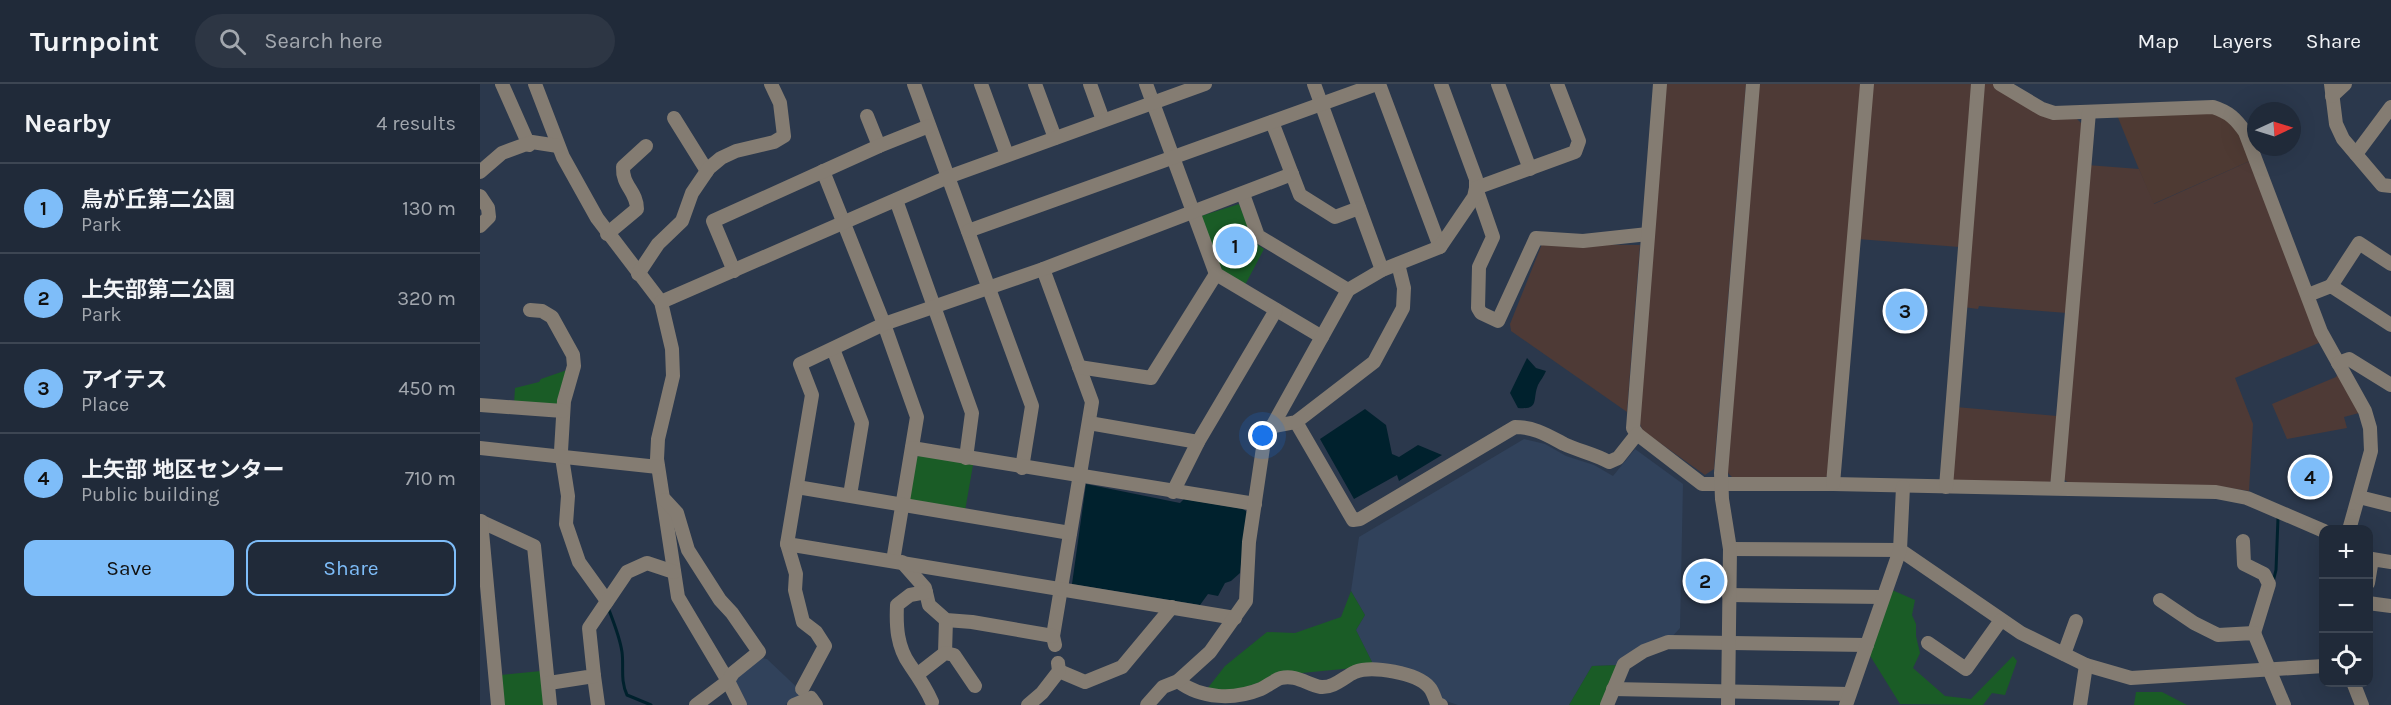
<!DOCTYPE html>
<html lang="en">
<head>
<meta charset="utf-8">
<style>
  :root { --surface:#202a39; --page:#2d3644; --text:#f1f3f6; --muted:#a2a7ae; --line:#3d4653; --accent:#7ebdf9 }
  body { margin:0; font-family:Karla,"Noto Sans JP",sans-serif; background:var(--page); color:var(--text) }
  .controls { position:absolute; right:18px; bottom:18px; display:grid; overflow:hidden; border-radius:12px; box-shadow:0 6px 24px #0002 }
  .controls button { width:54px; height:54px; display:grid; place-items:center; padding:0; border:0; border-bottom:2px solid var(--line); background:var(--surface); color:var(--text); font:30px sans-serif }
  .compass { position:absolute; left:1767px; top:18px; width:54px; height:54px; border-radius:50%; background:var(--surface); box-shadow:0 6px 24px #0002; rotate:86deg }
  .you { position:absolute; left:783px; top:352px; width:21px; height:21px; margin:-15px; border:4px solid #fff; border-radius:50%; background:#1a73e8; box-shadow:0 0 0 9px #1a73e833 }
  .badge { display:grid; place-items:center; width:39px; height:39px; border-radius:50%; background:var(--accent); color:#111; font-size:20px; font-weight:700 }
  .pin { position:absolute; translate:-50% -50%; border:3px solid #fff; box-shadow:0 2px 6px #0006 }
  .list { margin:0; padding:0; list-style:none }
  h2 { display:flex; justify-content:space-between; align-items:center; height:78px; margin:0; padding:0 24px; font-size:26px }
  h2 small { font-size:20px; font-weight:400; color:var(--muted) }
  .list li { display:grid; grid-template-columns:39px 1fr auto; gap:18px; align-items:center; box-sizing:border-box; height:90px; padding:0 24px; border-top:2px solid var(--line) }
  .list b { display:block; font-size:22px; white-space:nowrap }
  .list p { margin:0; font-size:20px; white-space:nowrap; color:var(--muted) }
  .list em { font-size:20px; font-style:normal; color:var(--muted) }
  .actions { display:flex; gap:12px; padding:18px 24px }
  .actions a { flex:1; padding:14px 0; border:2px solid var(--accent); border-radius:12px; text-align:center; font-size:21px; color:var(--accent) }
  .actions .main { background:var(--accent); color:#111 }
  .icon { flex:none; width:33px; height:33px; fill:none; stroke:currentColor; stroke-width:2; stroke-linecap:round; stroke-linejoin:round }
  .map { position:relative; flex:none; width:1911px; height:621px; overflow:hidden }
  header { display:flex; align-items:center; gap:36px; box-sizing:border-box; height:84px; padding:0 30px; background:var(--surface); border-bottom:2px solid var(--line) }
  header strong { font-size:28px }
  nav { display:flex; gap:33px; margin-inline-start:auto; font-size:21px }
  .search { width:420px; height:54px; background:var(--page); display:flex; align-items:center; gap:15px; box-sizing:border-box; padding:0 21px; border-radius:33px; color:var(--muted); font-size:22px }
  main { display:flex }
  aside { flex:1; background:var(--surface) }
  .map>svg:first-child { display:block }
  .commercial { fill:#4e3a33 }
  .industrial { fill:#4e3a36 }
  .built { fill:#31425b }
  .green { fill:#1a5c26 }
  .water { fill:#00212d }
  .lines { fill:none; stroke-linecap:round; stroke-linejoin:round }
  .stream { stroke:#00212d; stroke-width:3 }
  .minor { stroke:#847c72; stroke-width:14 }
</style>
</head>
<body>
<header>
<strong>Turnpoint</strong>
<div class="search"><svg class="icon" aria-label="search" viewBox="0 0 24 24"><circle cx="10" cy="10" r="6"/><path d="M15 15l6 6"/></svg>Search here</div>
<nav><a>Map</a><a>Layers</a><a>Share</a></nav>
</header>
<main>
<aside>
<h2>Nearby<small>4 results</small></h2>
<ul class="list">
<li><span class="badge">1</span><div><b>鳥が丘第二公園</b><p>Park</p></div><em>130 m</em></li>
<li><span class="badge">2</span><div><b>上矢部第二公園</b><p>Park</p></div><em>320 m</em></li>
<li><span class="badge">3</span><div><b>アイテス</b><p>Place</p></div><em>450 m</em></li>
<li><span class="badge">4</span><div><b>上矢部 地区センター</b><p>Public building</p></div><em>710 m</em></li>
</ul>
<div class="actions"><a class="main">Save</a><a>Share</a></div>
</aside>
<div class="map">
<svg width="1911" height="621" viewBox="0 0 1911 621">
  <rect width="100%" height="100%" fill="#2b384c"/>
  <!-- commercial -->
  <path class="commercial" d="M1737,29L1757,44L1770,77L1673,120L1637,31Z"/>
  <!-- industrial -->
  <g class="industrial">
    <path d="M1186,0H1266L1234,385L1225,391L1163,347L1158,336Z"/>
    <path d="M1279,0H1382L1349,389L1343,397L1255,396L1247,388Z"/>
    <path d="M1390,0H1492L1479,163L1378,155Z"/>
    <path d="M1505,0H1513L1596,34L1604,42L1587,229L1499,222L1498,225L1483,223L1502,2Z"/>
    <path d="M1770,77L1841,258L1755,294L1773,340L1769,407L1736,402L1590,400L1581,393L1607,81L1659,85L1674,120Z"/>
    <path d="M1062,160L1160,161L1147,328L1031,247L1030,240Z"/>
    <path d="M1858,289L1879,329L1864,333L1867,344L1807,355L1792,320L1856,293Z"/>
    <path d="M1476,323L1577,332L1572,396L1567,400L1476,399L1471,394Z"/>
  </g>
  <!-- built -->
  <g class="built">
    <path d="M1044,355L1065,360L1086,372L1114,381L1133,392L1155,365L1203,400L1200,544L1190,555L1139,581L1112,582L1089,621H978L960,615L952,600L894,582L876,546L885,531L871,507L879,453Z"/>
    <path d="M277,573L287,575L326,612L305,621H263L253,600L255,591Z"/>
  </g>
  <!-- green -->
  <g class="green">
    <path d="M759,120L774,158L784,165L764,203L740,188L721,132Z"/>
    <path d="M87,286L79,322L34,320L35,304L59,298L61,295Z"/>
    <path d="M440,371L493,381L485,427L431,418L429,413L436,374Z"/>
    <path d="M1208,484L1244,486L1243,511L1207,509Z"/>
    <path d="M1412,506L1435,516L1432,531L1436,540V552L1440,569L1433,584L1465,612L1491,615L1533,572L1537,577L1525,611L1512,609L1503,621L1420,620L1389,570Z"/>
    <path d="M871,507L885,531L876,546L894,582L801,591L743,611L727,605L745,582L787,548L815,549L861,533Z"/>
    <path d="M1139,581L1123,621H1089L1112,582Z"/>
    <path d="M61,587L64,621H24L21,591Z"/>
    <path d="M1656,608H1682L1707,621H1654Z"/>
  </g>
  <!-- water -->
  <g class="water">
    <path d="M1047,274L1056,284L1066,287C1064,292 1060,297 1058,301C1052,316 1060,326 1038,324L1030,309Z"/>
    <path d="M885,325L906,341L912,370L919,373L938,361L962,371L919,397L917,391L874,415L840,355Z"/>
    <path d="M606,400L700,419L704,415L763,425L767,428L760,489L751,497L745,499L738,512L728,510L720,521L592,500Z"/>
  </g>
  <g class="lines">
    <!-- stream -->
    <g class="stream">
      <path d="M1793,498L1796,486L1798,434"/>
      <path d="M129,526C134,539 140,554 142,568C144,583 140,596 147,611L171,621"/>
    </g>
    <!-- minor -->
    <g class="minor">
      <path d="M22,0L49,61"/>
      <path d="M55,0L83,73L117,134L181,218L192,265L193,292L178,355L177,375L198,513L248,597L260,621"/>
      <path d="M434,0L552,322L542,384"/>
      <path d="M501,0L527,71"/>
      <path d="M555,0L575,54"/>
      <path d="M610,0L623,36"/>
      <path d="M666,0L736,190L842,253"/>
      <path d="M834,0L902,186"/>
      <path d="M899,0L960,163"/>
      <path d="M961,0L996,95V104L1013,153L999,183L998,224L1001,229L1018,237L1056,154L1103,157L1168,150"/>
      <path d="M1018,0L1050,85"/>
      <path d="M1180,0L1153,344L1157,350L1222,400H1353L1736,408L1767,414L1844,447"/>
      <path d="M1520,0L1562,25L1574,29L1733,23C1749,28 1756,35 1765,48L1841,248L1885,327L1890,344L1891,367L1869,446"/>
      <path d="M1851,0L1856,40L1863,55L1902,101L1911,102"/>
      <path d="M1852,12L1865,0"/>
      <path d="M387,32L399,62"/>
      <path d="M194,34L227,87"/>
      <path d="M792,38L820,111L855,133L879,124"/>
      <path d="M1876,70L1911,23"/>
      <path d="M343,87L404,240L437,333L413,477"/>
      <path d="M0,88L22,69L52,58L78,62"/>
      <path d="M763,110L778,152L868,206"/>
      <path d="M0,112L8,124L9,133L0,142"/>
      <path d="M416,116L492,329L486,374"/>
      <path d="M488,147L897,0"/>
      <path d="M127,150L157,125C157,107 142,102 143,83L166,62"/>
      <path d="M563,185L612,318L573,552L575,561"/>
      <path d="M254,187L233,137L399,62L449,42"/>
      <path d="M158,190L178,160L202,137L212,109L229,84L241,74L256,67L294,58L304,52L300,19L291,0"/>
      <path d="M1851,202L1879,159L1911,180"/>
      <path d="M1828,211L1851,202L1911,241"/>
      <path d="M181,218L468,93L725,0"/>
      <path d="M50,226L62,227L72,233L93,271L94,282L84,317L81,367L88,412L86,440L99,478L127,517"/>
      <path d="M353,265L382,339L370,411"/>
      <path d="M1858,279L1869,275L1911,301"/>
      <path d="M599,283L671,294L736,190"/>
      <path d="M0,321L83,327"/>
      <path d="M816,338L873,436L880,435L1035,343C1054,343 1067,351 1084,360C1099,367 1115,370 1129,378L1138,374L1157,350"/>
      <path d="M609,339L718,358"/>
      <path d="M790,343L816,338L894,278L923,224L924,204L918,180"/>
      <path d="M0,364L178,383"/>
      <path d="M432,364L775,420"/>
      <path d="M1353,400L1387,0"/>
      <path d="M317,403L590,449"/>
      <path d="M1466,403L1498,0"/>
      <path d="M1577,404L1609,28"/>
      <path d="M693,408L718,358L796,226"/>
      <path d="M1879,413L1911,421"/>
      <path d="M185,416L197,429L208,466L240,516L252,529L279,568L253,589L248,597L216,621"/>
      <path d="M0,437L54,462L70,621"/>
      <path d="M1,437L18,621"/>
      <path d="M1763,457L1764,480L1784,490L1789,500L1774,549"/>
      <path d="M307,460L316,490L315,506L323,538L336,548L345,562L322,605"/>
      <path d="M1250,465L1420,466L1541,549L1606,581L1651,594L1844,582"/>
      <path d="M422,478L445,504L449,521L466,536L492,538L573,552"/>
      <path d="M1888,499L1892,475L1911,478"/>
      <path d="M446,508L430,511L417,521C416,542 417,563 430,581C439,594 446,604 452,618"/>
      <path d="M1249,511L1403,513"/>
      <path d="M1680,516L1714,539L1738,551L1774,549L1804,621"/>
      <path d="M1888,519L1911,522"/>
      <path d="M755,534L307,460L332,311L320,280L404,240L563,185L812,90"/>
      <path d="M1448,559L1486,585L1521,536"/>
      <path d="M465,569L466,536"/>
      <path d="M1584,570L1596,537"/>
      <path d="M579,587L605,598L642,583L692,523"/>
      <path d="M438,590L465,569L474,571L495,602"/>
      <path d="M114,592L118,621"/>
      <path d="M698,597C721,615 754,616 781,605C788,602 794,596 801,594C816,590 828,601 841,603C854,604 864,593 875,588C892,581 937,589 949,603C953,607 955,615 957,620L961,621"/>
      <path d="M1873,598L1882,621"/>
      <path d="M69,599L114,592L109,544L147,488L167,479L194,488"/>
      <path d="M1133,605L1369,610"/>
      <path d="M314,621L331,614L336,621"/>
      <path d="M548,621L562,609L579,587L578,579"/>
      <path d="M667,621L683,603L698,597L730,568L766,517L769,458L784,357L868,206L902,186L960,163L994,113L996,104L1095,68L1099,57L1077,0"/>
      <path d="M1127,621L1144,580L1164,567L1188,558L1387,561"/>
      <path d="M1248,621L1250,465L1242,415L1241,389L1273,0"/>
      <path d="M1366,621L1420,466L1423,403"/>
      <path d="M1600,621L1606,581"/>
    </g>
  </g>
</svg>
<div class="controls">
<button>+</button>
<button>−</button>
<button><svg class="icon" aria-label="locate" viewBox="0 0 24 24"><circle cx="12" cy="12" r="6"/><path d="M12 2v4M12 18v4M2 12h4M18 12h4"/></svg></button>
</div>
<svg class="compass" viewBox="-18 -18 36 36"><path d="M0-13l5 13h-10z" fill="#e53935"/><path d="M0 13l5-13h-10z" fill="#a2a7ae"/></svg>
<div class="you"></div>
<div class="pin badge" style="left:755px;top:162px">1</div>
<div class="pin badge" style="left:1225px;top:497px">2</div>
<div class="pin badge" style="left:1425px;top:227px">3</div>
<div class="pin badge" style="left:1830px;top:393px">4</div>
</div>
</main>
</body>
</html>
